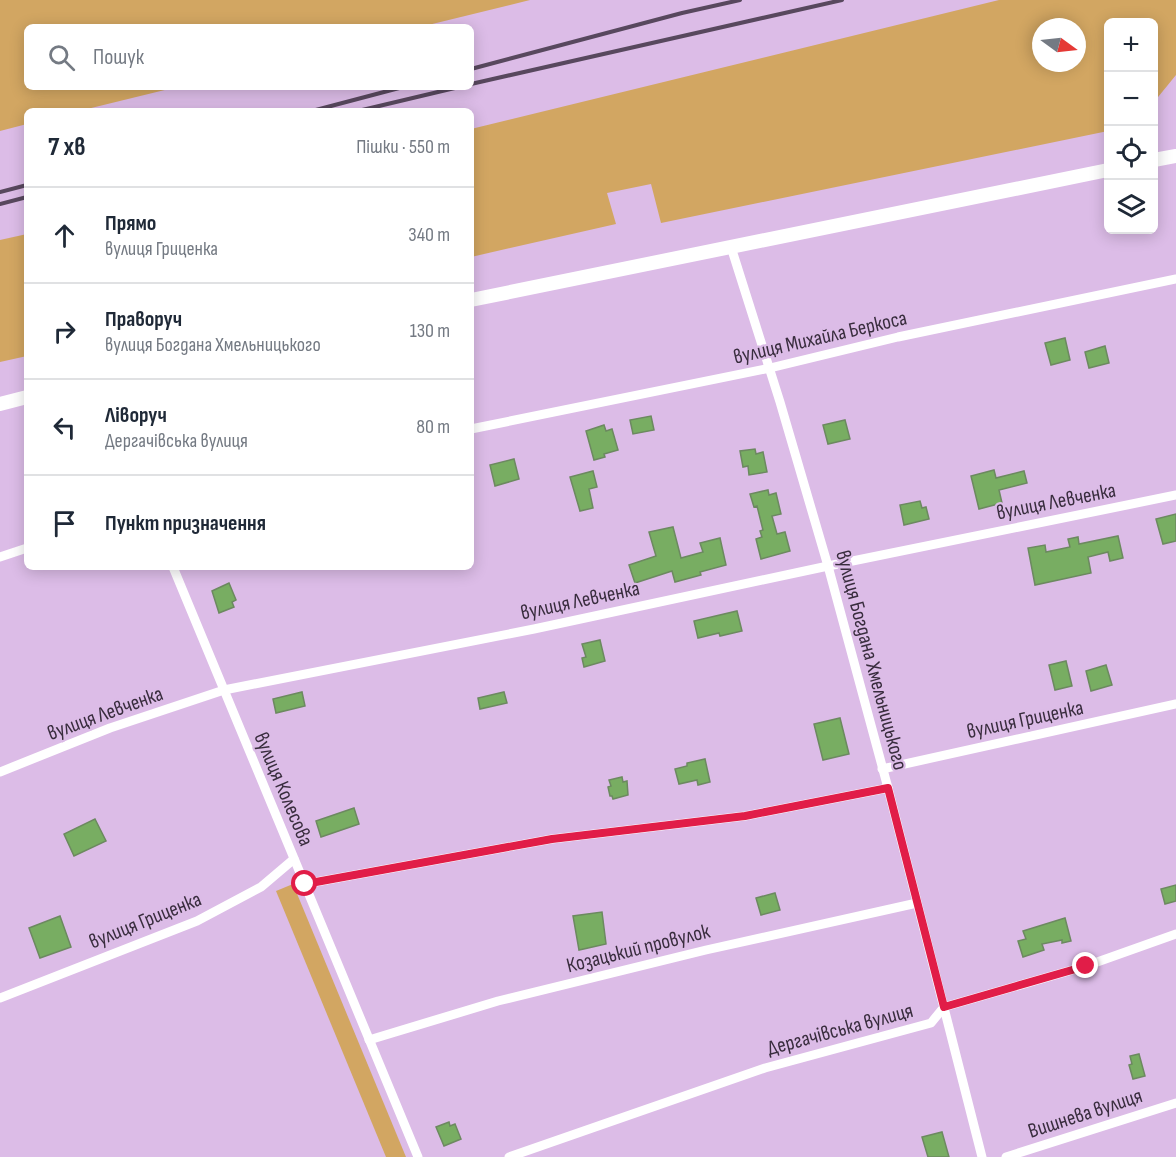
<!DOCTYPE html>
<html lang="uk">
<head>
<meta charset="utf-8">
<style>
  :root { --surface:#fff; --page:#f6f6f7; --text:#1f2937; --muted:#747a83; --line:#e0e1e3 }
  body { margin:0; font-family:"Sofia Sans Condensed",sans-serif; background:var(--page); color:var(--text) }
  .controls { position:absolute; right:18px; top:18px; display:grid; overflow:hidden; border-radius:9px; box-shadow:0 3px 15px #0003 }
  .controls button { width:54px; height:54px; display:grid; place-items:center; padding:0; border:0; border-bottom:2px solid var(--line); background:var(--surface); color:var(--text); font:30px sans-serif }
  .compass { position:absolute; left:1032px; top:18px; width:54px; height:54px; border-radius:50%; background:var(--surface); box-shadow:0 3px 15px #0003; rotate:105deg }
  .stop { position:absolute; width:18px; height:18px; margin:-14px; border:4px solid #e11d48; border-radius:50%; background:#fff }
  .stop.end { background:#e11d48; border-color:#fff; box-shadow:0 2px 6px #0008 }
  .list { margin:0; padding:0; list-style:none }
  h2 { display:flex; justify-content:space-between; align-items:center; height:78px; margin:0; padding:0 24px; font-size:26px }
  h2 small { font-size:20px; font-weight:400; color:var(--muted) }
  .list li { display:grid; grid-template-columns:39px 1fr auto; gap:18px; align-items:center; box-sizing:border-box; height:96px; padding:0 24px; border-top:2px solid var(--line) }
  .list b { display:block; font-size:22px; white-space:nowrap }
  .list p { margin:0; font-size:20px; white-space:nowrap; color:var(--muted) }
  .list em { font-size:20px; font-style:normal; color:var(--muted) }
  .icon { flex:none; width:33px; height:33px; fill:none; stroke:currentColor; stroke-width:2; stroke-linecap:round; stroke-linejoin:round }
  .map { position:relative; flex:none; width:1176px; height:1157px; overflow:hidden }
  .search { position:absolute; background:var(--surface); box-shadow:0 3px 15px #0003; left:24px; top:24px; width:450px; height:66px; display:flex; align-items:center; gap:15px; box-sizing:border-box; padding:0 21px; border-radius:9px; color:var(--muted); font-size:22px }
  .panel { position:absolute; background:var(--surface); box-shadow:0 3px 15px #0003; left:24px; top:108px; width:450px; height:462px; border-radius:9px }
  .map>svg:first-child { display:block }
  .green { fill:#d2a662; fill-rule:evenodd }
  .building { fill:#78ad62; stroke:#6c8960; stroke-width:1.5 }
  .lines { fill:none; stroke-linecap:round; stroke-linejoin:round }
  .street { stroke:#fff; stroke-width:9 }
  .secondary { stroke:#fff; stroke-width:14 }
  .rail { stroke:#58485e; stroke-width:4 }
  .route { stroke:#e11d48; stroke-width:8 }
  .labels { text-anchor:middle; stroke-width:4.5; stroke-linejoin:round; paint-order:stroke }
  .street-label { font-size:21px; fill:#392d3e; stroke:#dcbce7 }
</style>
</head>
<body>
<div class="map">
<svg width="1176" height="1157" viewBox="0 0 1176 1157">
  <rect width="100%" height="100%" fill="#dcbce7"/>
  <!-- green -->
  <g class="green">
    <path d="M0,0H530L420,27H27V87H177L79,111H27V124L0,131Z"/>
    <path d="M999,0H1176V75L1154,102V22H1108V131L661,223L651,184L607,193L616,224L471,257V129ZM1041,27H1077V63H1041Z"/>
    <path d="M27,234V356L0,362V240Z"/>
    <path d="M293,884L406,1157H386L276,891Z"/>
  </g>
  <!-- building -->
  <g class="building">
    <path d="M1065,338L1070,360L1051,365L1045,343Z"/>
    <path d="M1105,346L1109,363L1089,368L1085,352Z"/>
    <path d="M651,416L654,430L633,434L630,420Z"/>
    <path d="M845,420L850,439L828,444L823,425Z"/>
    <path d="M604,425L606,431L612,429L618,450L604,454L605,457L594,460L586,431Z"/>
    <path d="M755,449L756,454L763,452L767,472L749,475L748,466L743,467L740,451Z"/>
    <path d="M514,459L519,479L495,486L490,465Z"/>
    <path d="M994,470L996,478L1024,471L1027,483L999,490L1002,503L979,509L971,476Z"/>
    <path d="M593,471L597,487L589,489L593,508L580,511L570,477Z"/>
    <path d="M768,490L769,495L776,493L781,514L772,516L777,534L785,532L790,551L761,559L756,539L762,537L760,531L763,530L757,506L754,507L750,494Z"/>
    <path d="M920,501L922,508L926,507L929,519L904,525L900,505Z"/>
    <path d="M1176,514V541L1163,544L1156,519Z"/>
    <path d="M673,527L681,558L703,552L700,543L720,538L726,565L700,572L701,575L675,582L672,571L635,583L629,565L656,556L649,532Z"/>
    <path d="M1118,536L1123,558L1110,561L1108,552L1088,557L1091,573L1035,585L1028,548L1045,545L1046,552L1070,547L1068,539L1078,537L1079,544Z"/>
    <path d="M229,583L236,600L232,602L234,607L219,613L212,591Z"/>
    <path d="M737,611L742,631L720,636L719,633L698,638L694,621Z"/>
    <path d="M600,640L605,661L584,667L582,658L586,657L582,644Z"/>
    <path d="M1066,661L1072,686L1055,690L1049,665Z"/>
    <path d="M1106,665L1112,685L1091,691L1086,671Z"/>
    <path d="M302,692L305,706L276,713L273,699Z"/>
    <path d="M504,692L507,703L480,709L478,698Z"/>
    <path d="M840,718L849,754L823,760L814,724Z"/>
    <path d="M705,759L710,782L698,785L697,780L679,784L675,769L687,766V763Z"/>
    <path d="M622,777L623,782L627,781L628,795L613,799L612,796H610L608,787L611,786L609,780Z"/>
    <path d="M354,808L359,824L321,837L316,821Z"/>
    <path d="M95,819L106,841L74,856L64,834Z"/>
    <path d="M1176,885V901L1165,904L1161,889Z"/>
    <path d="M775,893L780,910L761,915L756,898Z"/>
    <path d="M602,912L606,944L579,950L573,916Z"/>
    <path d="M60,916L71,947L40,958L29,928Z"/>
    <path d="M1065,918L1071,941L1062,943V940L1042,944L1044,950L1023,957L1018,941L1026,939L1023,931Z"/>
    <path d="M1139,1054L1145,1076L1133,1079L1129,1065L1132,1064L1130,1056Z"/>
    <path d="M449,1122L450,1126L455,1124L461,1139L444,1146L436,1127Z"/>
    <path d="M942,1132L949,1157H928L922,1137Z"/>
  </g>
  <g class="lines">
    <!-- street -->
    <g class="street">
      <path d="M731,247L780,402L828,566L888,788L982,1157"/>
      <path d="M471,429L770,368L898,337L1176,279"/>
      <path d="M0,557L27,548"/>
      <path d="M173,567L418,1157"/>
      <path d="M882,769L1176,704"/>
      <path d="M0,772L110,728L224,690L534,629L828,566L1176,495"/>
      <path d="M305,884L552,839L745,816L888,788"/>
      <path d="M0,998L197,921L261,887L294,859"/>
      <path d="M369,1040L498,1001L706,950L917,903"/>
      <path d="M509,1157L765,1068L931,1023L944,1007L1086,966L1176,934"/>
      <path d="M1006,1157L1176,1103"/>
    </g>
    <!-- secondary -->
    <g class="secondary">
      <path d="M1154,160L1176,156"/>
      <path d="M471,300L1108,170"/>
      <path d="M0,404L27,397"/>
    </g>
    <!-- rail -->
    <g class="rail">
      <path d="M471,69L682,13L740,0"/>
      <path d="M471,84L842,0"/>
      <path d="M312,111L403,87"/>
      <path d="M358,111L459,87"/>
      <path d="M0,192L27,185"/>
      <path d="M0,204L27,197"/>
    </g>
  </g>
  <g class="lines">
    <!-- route -->
    <path class="route" d="M305,884L552,839L745,816L888,788L944,1007L1086,966"/>
  </g>
  <g class="labels">
    <!-- street labels -->
    <g class="street-label">
      <text transform="translate(820 337) rotate(-13)" y="7">вулиця Михайла Беркоса</text>
      <text transform="translate(1056 501) rotate(-11)" y="7">вулиця Левченка</text>
      <text transform="translate(580 600) rotate(-12)" y="7">вулиця Левченка</text>
      <text transform="translate(872 660) rotate(75)" y="7">вулиця Богдана Хмельницького</text>
      <text transform="translate(105 713) rotate(-20)" y="7">вулиця Левченка</text>
      <text transform="translate(1025 719) rotate(-12)" y="7">вулиця Гриценка</text>
      <text transform="translate(284 789) rotate(67)" y="7">вулиця Колесова</text>
      <text transform="translate(145 920) rotate(-22)" y="7">вулиця Гриценка</text>
      <text transform="translate(638 948) rotate(-14)" y="7">Козацький провулок</text>
      <text transform="translate(840 1029) rotate(-15)" y="7">Дергачівська вулиця</text>
      <text transform="translate(1085 1113) rotate(-18)" y="7">Вишнева вулиця</text>
    </g>
  </g>
</svg>
<div class="controls">
<button>+</button>
<button>−</button>
<button><svg class="icon" aria-label="locate" viewBox="0 0 24 24"><circle cx="12" cy="12" r="6"/><path d="M12 2v4M12 18v4M2 12h4M18 12h4"/></svg></button>
<button><svg class="icon" aria-label="layers" viewBox="0 0 24 24"><path d="M12 4l9 5-9 5-9-5zM3 14l9 5 9-5"/></svg></button>
</div>
<svg class="compass" viewBox="-18 -18 36 36"><path d="M0-13l5 13h-10z" fill="#e53935"/><path d="M0 13l5-13h-10z" fill="#747a83"/></svg>
<div class="stop" style="left:305px;top:884px"></div>
<div class="stop end" style="left:1086px;top:966px"></div>
<div class="search"><svg class="icon" aria-label="search" viewBox="0 0 24 24"><circle cx="10" cy="10" r="6"/><path d="M15 15l6 6"/></svg>Пошук</div>
<section class="panel">
<h2>7 хв<small>Пішки · 550 m</small></h2>
<ul class="list">
<li><svg class="icon" aria-label="ahead" viewBox="0 0 24 24"><path d="M12 20V5M6 11l6-6 6 6"/></svg><div><b>Прямо</b><p>вулиця Гриценка</p></div><em>340 m</em></li>
<li><svg class="icon" aria-label="right" viewBox="0 0 24 24"><path d="M7 20v-9h11M14 6l5 5-5 5"/></svg><div><b>Праворуч</b><p>вулиця Богдана Хмельницького</p></div><em>130 m</em></li>
<li><svg class="icon" aria-label="left" viewBox="0 0 24 24"><path d="M17 20v-9H6M10 6l-5 5 5 5"/></svg><div><b>Ліворуч</b><p>Дергачівська вулиця</p></div><em>80 m</em></li>
<li><svg class="icon" aria-label="arrive" viewBox="0 0 24 24"><path d="M6 21V4h12l-3 4 3 4H6"/></svg><div><b>Пункт призначення</b></div></li>
</ul>
</section>
</div>
</body>
</html>
